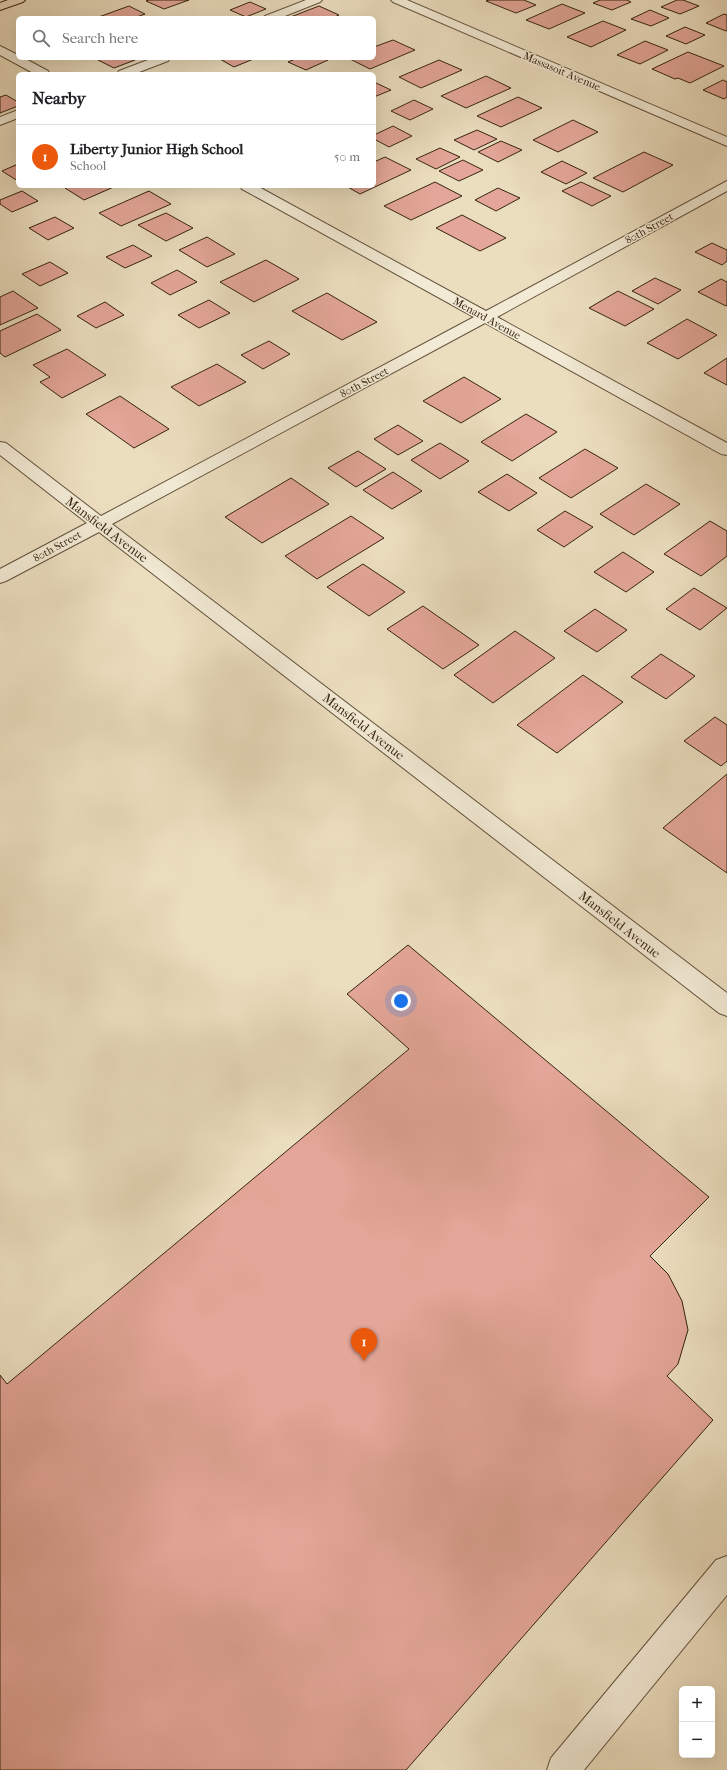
<!DOCTYPE html>
<html lang="en">
<head>
<meta charset="utf-8">
<style>
  :root { --surface:#fff; --page:#f6f6f6; --text:#202124; --muted:#757577; --line:#e0e0e0; --accent:#ea580c }
  body { margin:0; font-family:"IM FELL French Canon",serif; background:var(--page); color:var(--text) }
  .controls { position:absolute; right:12px; bottom:12px; display:grid; overflow:hidden; border-radius:6px; box-shadow:0 4px 16px #0002 }
  .controls button { width:36px; height:36px; display:grid; place-items:center; padding:0; border:0; border-bottom:1px solid var(--line); background:var(--surface); color:var(--text); font:20px sans-serif }
  .you { position:absolute; left:401px; top:1001px; width:14px; height:14px; margin:-10px; border:3px solid #fff; border-radius:50%; background:#1a73e8; box-shadow:0 0 0 6px #1a73e833 }
  .badge { display:grid; place-items:center; width:26px; height:26px; border-radius:50%; background:var(--accent); color:#fff; font-size:13px; font-weight:700 }
  .pin { position:absolute; translate:-50% -33px; filter:drop-shadow(0 1px 2px #0008) }
  .pin::after { content:''; position:absolute; top:21px; width:14px; height:12px; background:inherit; clip-path:polygon(0 0,100% 0,50% 100%) }
  .list { margin:0; padding:0; list-style:none }
  h2 { display:flex; justify-content:space-between; align-items:center; height:52px; margin:0; padding:0 16px; font-size:17px }
  h2 small { font-size:13px; font-weight:400; color:var(--muted) }
  .list li { display:grid; grid-template-columns:26px 1fr auto; gap:12px; align-items:center; box-sizing:border-box; height:64px; padding:0 16px; border-top:1px solid var(--line) }
  .list b { display:block; font-size:15px; white-space:nowrap }
  .list p { margin:0; font-size:13px; white-space:nowrap; color:var(--muted) }
  .list em { font-size:13px; font-style:normal; color:var(--muted) }
  .icon { flex:none; width:22px; height:22px; fill:none; stroke:currentColor; stroke-width:2; stroke-linecap:round; stroke-linejoin:round }
  .map { position:relative; flex:none; width:727px; height:1770px; overflow:hidden }
  .search { position:absolute; background:var(--surface); box-shadow:0 4px 16px #0002; left:16px; top:16px; width:360px; height:44px; display:flex; align-items:center; gap:10px; box-sizing:border-box; padding:0 14px; border-radius:6px; color:var(--muted); font-size:15px }
  .panel { position:absolute; background:var(--surface); box-shadow:0 4px 16px #0002; left:16px; top:72px; width:360px; height:116px; border-radius:6px }
  .map>svg:first-child { display:block }
  .building { fill:#e3a698; stroke:#362410 }
  .lines { fill:none; stroke-linecap:round; stroke-linejoin:round }
  .minor-casing { stroke:#63523c; stroke-width:2 }
  .major-casing { stroke:#362410; stroke-width:2 }
  .minor { fill:#f2ead5; fill-rule:evenodd }
  .major { fill:#ebdebf; fill-rule:evenodd }
  .labels { text-anchor:middle; stroke-width:3; stroke-linejoin:round; paint-order:stroke }
  .far-street-label { font-size:11px; fill:#362410; stroke:#f2ead5 }
  .street-label { font-size:13px; fill:#362410; stroke:#f2ead5 }
</style>
</head>
<body>
<div class="map">
<svg width="727" height="1770" viewBox="0 0 727 1770">
  <rect width="100%" height="100%" fill="#ebdebf"/>
  <filter id="stains"><feTurbulence type="fractalNoise" baseFrequency=".005" numOctaves="4"/><feColorMatrix values="0 0 0 0 .2 0 0 0 0 .09 0 0 0 0 .02 0 0 0 .5 -.17"/></filter>
  <radialGradient id="worn" r=".72"><stop offset=".6" stop-color="#630" stop-opacity="0"/><stop offset="1" stop-color="#630" stop-opacity=".3"/></radialGradient>
  <!-- building -->
  <g class="building">
    <path d="M149,0H189L164,9L146,1Z"/>
    <path d="M489,0H524L536,5L516,13L486,1Z"/>
    <path d="M600,0H627L631,2L612,10L593,3Z"/>
    <path d="M677,0H683L699,6L680,14L661,7Z"/>
    <path d="M250,2L266,9L246,17L230,10Z"/>
    <path d="M562,4L585,13L549,29L526,20Z"/>
    <path d="M129,6L145,14L134,18H96Z"/>
    <path d="M319,6L339,15L332,18H288Z"/>
    <path d="M650,10L669,18L651,26L631,19Z"/>
    <path d="M724,14L727,15V30L726,31L706,23Z"/>
    <path d="M603,21L626,30L591,47L567,37Z"/>
    <path d="M685,27L705,35L686,44L666,36Z"/>
    <path d="M393,40L415,50L370,69L348,58H374V47Z"/>
    <path d="M645,41L668,50L640,64L617,55Z"/>
    <path d="M688,52L724,66L690,83L678,78L675,79L652,69Z"/>
    <path d="M104,58H132L135,60L114,68L98,60Z"/>
    <path d="M218,58H256L234,67Z"/>
    <path d="M298,58H323L328,60L306,70L288,62Z"/>
    <path d="M439,60L462,70L421,88L399,77Z"/>
    <path d="M486,76L511,88L466,108L441,96Z"/>
    <path d="M723,80L727,82V97L724,99L703,90Z"/>
    <path d="M374,82L391,90L374,97Z"/>
    <path d="M6,95L18,102V106L0,113V97Z"/>
    <path d="M518,97L542,108L501,127L477,116Z"/>
    <path d="M414,100L433,109L410,120L391,111Z"/>
    <path d="M573,120L598,132L558,152L533,140Z"/>
    <path d="M393,126L412,136L389,147L374,139V135Z"/>
    <path d="M477,130L497,139L474,150L454,140Z"/>
    <path d="M501,141L522,150L498,162L478,152Z"/>
    <path d="M440,148L460,157L436,169L416,159Z"/>
    <path d="M644,152L673,165L623,192L593,178Z"/>
    <path d="M385,157L411,170L360,194L346,186H374V162Z"/>
    <path d="M463,160L483,170L459,181L439,171Z"/>
    <path d="M562,161L587,173L566,184L541,172Z"/>
    <path d="M18,164V181L2,171Z"/>
    <path d="M435,182L462,196L411,220L384,206Z"/>
    <path d="M581,182L611,196L592,206L562,191Z"/>
    <path d="M70,186H116L84,200L65,188Z"/>
    <path d="M498,188L520,198L496,211L475,200Z"/>
    <path d="M22,191L38,201L12,212L0,204V200Z"/>
    <path d="M149,191L171,204L121,226L99,213Z"/>
    <path d="M166,213L193,228L166,241L138,225Z"/>
    <path d="M462,215L506,238L480,251L436,228Z"/>
    <path d="M55,217L74,228L48,240L29,228Z"/>
    <path d="M207,237L235,254L207,267L179,250Z"/>
    <path d="M712,243L727,250V261L722,265L695,252Z"/>
    <path d="M133,245L152,256L125,268L106,257Z"/>
    <path d="M266,260L299,279L254,302L220,282Z"/>
    <path d="M50,262L68,273L40,286L22,274Z"/>
    <path d="M177,270L197,282L170,295L151,283Z"/>
    <path d="M655,278L681,290L658,304L632,291Z"/>
    <path d="M721,279L727,282V305L726,306L698,292Z"/>
    <path d="M13,291L38,308L0,325V297Z"/>
    <path d="M618,291L654,309L625,326L589,308Z"/>
    <path d="M327,293L377,322L342,340L292,311Z"/>
    <path d="M209,300L230,313L199,328L178,315Z"/>
    <path d="M105,302L124,315L96,328L77,316Z"/>
    <path d="M37,314L61,330L5,357L0,353V331Z"/>
    <path d="M687,319L717,335L678,359L647,343Z"/>
    <path d="M269,341L290,354L263,369L241,355Z"/>
    <path d="M67,349L106,375L62,398L40,382L50,377L33,365Z"/>
    <path d="M727,358V385L704,373Z"/>
    <path d="M217,364L246,382L199,406L171,387Z"/>
    <path d="M464,377L501,399L461,423L423,401Z"/>
    <path d="M120,396L169,429L134,448L86,414Z"/>
    <path d="M526,414L557,432L512,461L481,442Z"/>
    <path d="M398,425L423,441L398,455L374,439Z"/>
    <path d="M440,443L469,461L440,479L411,460Z"/>
    <path d="M585,449L618,468L571,498L539,478Z"/>
    <path d="M358,451L386,469L356,487L328,468Z"/>
    <path d="M393,472L422,491L392,509L363,490Z"/>
    <path d="M507,474L537,493L509,511L478,492Z"/>
    <path d="M291,478L329,504L262,543L225,517Z"/>
    <path d="M646,484L680,504L634,535L600,514Z"/>
    <path d="M565,511L593,527L564,547L537,530Z"/>
    <path d="M351,516L384,538L317,579L285,556Z"/>
    <path d="M710,521L727,531V556L701,576L664,554Z"/>
    <path d="M623,552L654,572L626,592L594,572Z"/>
    <path d="M363,564L405,592L369,616L327,587Z"/>
    <path d="M694,588L727,608L700,630L666,609Z"/>
    <path d="M423,606L479,645L443,669L387,629Z"/>
    <path d="M595,609L627,630L597,652L564,631Z"/>
    <path d="M515,631L555,658L493,703L454,675Z"/>
    <path d="M661,654L695,676L666,699L631,677Z"/>
    <path d="M583,675L623,702L557,753L517,725Z"/>
    <path d="M715,717L727,725V761L721,766L684,741Z"/>
    <path d="M727,774V873L663,828Z"/>
    <path d="M408,945L709,1197L650,1256L668,1274L682,1301L688,1330L678,1364L667,1376L713,1420L406,1770H0V1375L7,1384L409,1049L347,994Z"/>
  </g>
  <g class="lines">
    <defs>
      <g id="minor">
        <path d="M306,0H322L320,2L280,18H263L265,16Z"/>
        <path d="M391,0H407L727,137V146L393,2Z"/>
        <path d="M0,46L18,55V58H24L48,71L50,74H35L0,55Z"/>
        <path d="M153,58H170L168,61L134,74H117L119,71Z"/>
        <path d="M18,110V118L0,125V117Z"/>
        <path d="M727,181V191L497,317L727,443V455L721,454L485,323L112,524L727,993V1016L719,1013L99,532L6,581L0,583V569L87,523L0,455V442L6,443L101,516L474,317L242,189L240,186H257L486,311Z"/>
        <path d="M727,1556V1595L584,1770H547L551,1758L716,1560Z"/>
      </g>
      <path id="major" d="M8,0H25L23,2L0,10V3Z"/>
    </defs>
    <!-- minor casing -->
    <use href="#minor" class="minor-casing"/>
    <!-- major casing -->
    <use href="#major" class="major-casing"/>
    <!-- minor -->
    <use href="#minor" class="minor"/>
    <!-- major -->
    <use href="#major" class="major"/>
  </g>
  <g class="labels">
    <!-- far-street labels -->
    <g class="far-street-label">
      <text transform="translate(562 71) rotate(23)" y="4">Massasoit Avenue</text>
      <text transform="translate(649 228) rotate(-29)" y="4">80th Street</text>
      <text transform="translate(487 318) rotate(29)" y="4">Menard Avenue</text>
      <text transform="translate(364 382) rotate(-28)" y="4">80th Street</text>
      <text transform="translate(57 546) rotate(-29)" y="4">80th Street</text>
    </g>
    <!-- street labels -->
    <g class="street-label">
      <text transform="translate(107 529) rotate(37)" y="5">Mansfield Avenue</text>
      <text transform="translate(364 726) rotate(38)" y="5">Mansfield Avenue</text>
      <text transform="translate(620 924) rotate(38)" y="5">Mansfield Avenue</text>
    </g>
  </g>
  <rect width="100%" height="100%" filter="url(#stains)"/>
  <rect width="100%" height="100%" fill="url(#worn)"/>
</svg>
<div class="controls">
<button>+</button>
<button>−</button>
</div>
<div class="you"></div>
<div class="pin badge" style="left:364px;top:1361px">1</div>
<div class="search"><svg class="icon" aria-label="search" viewBox="0 0 24 24"><circle cx="10" cy="10" r="6"/><path d="M15 15l6 6"/></svg>Search here</div>
<section class="panel">
<h2>Nearby<small></small></h2>
<ul class="list">
<li><span class="badge">1</span><div><b>Liberty Junior High School</b><p>School</p></div><em>50 m</em></li>
</ul>
</section>
</div>
</body>
</html>
